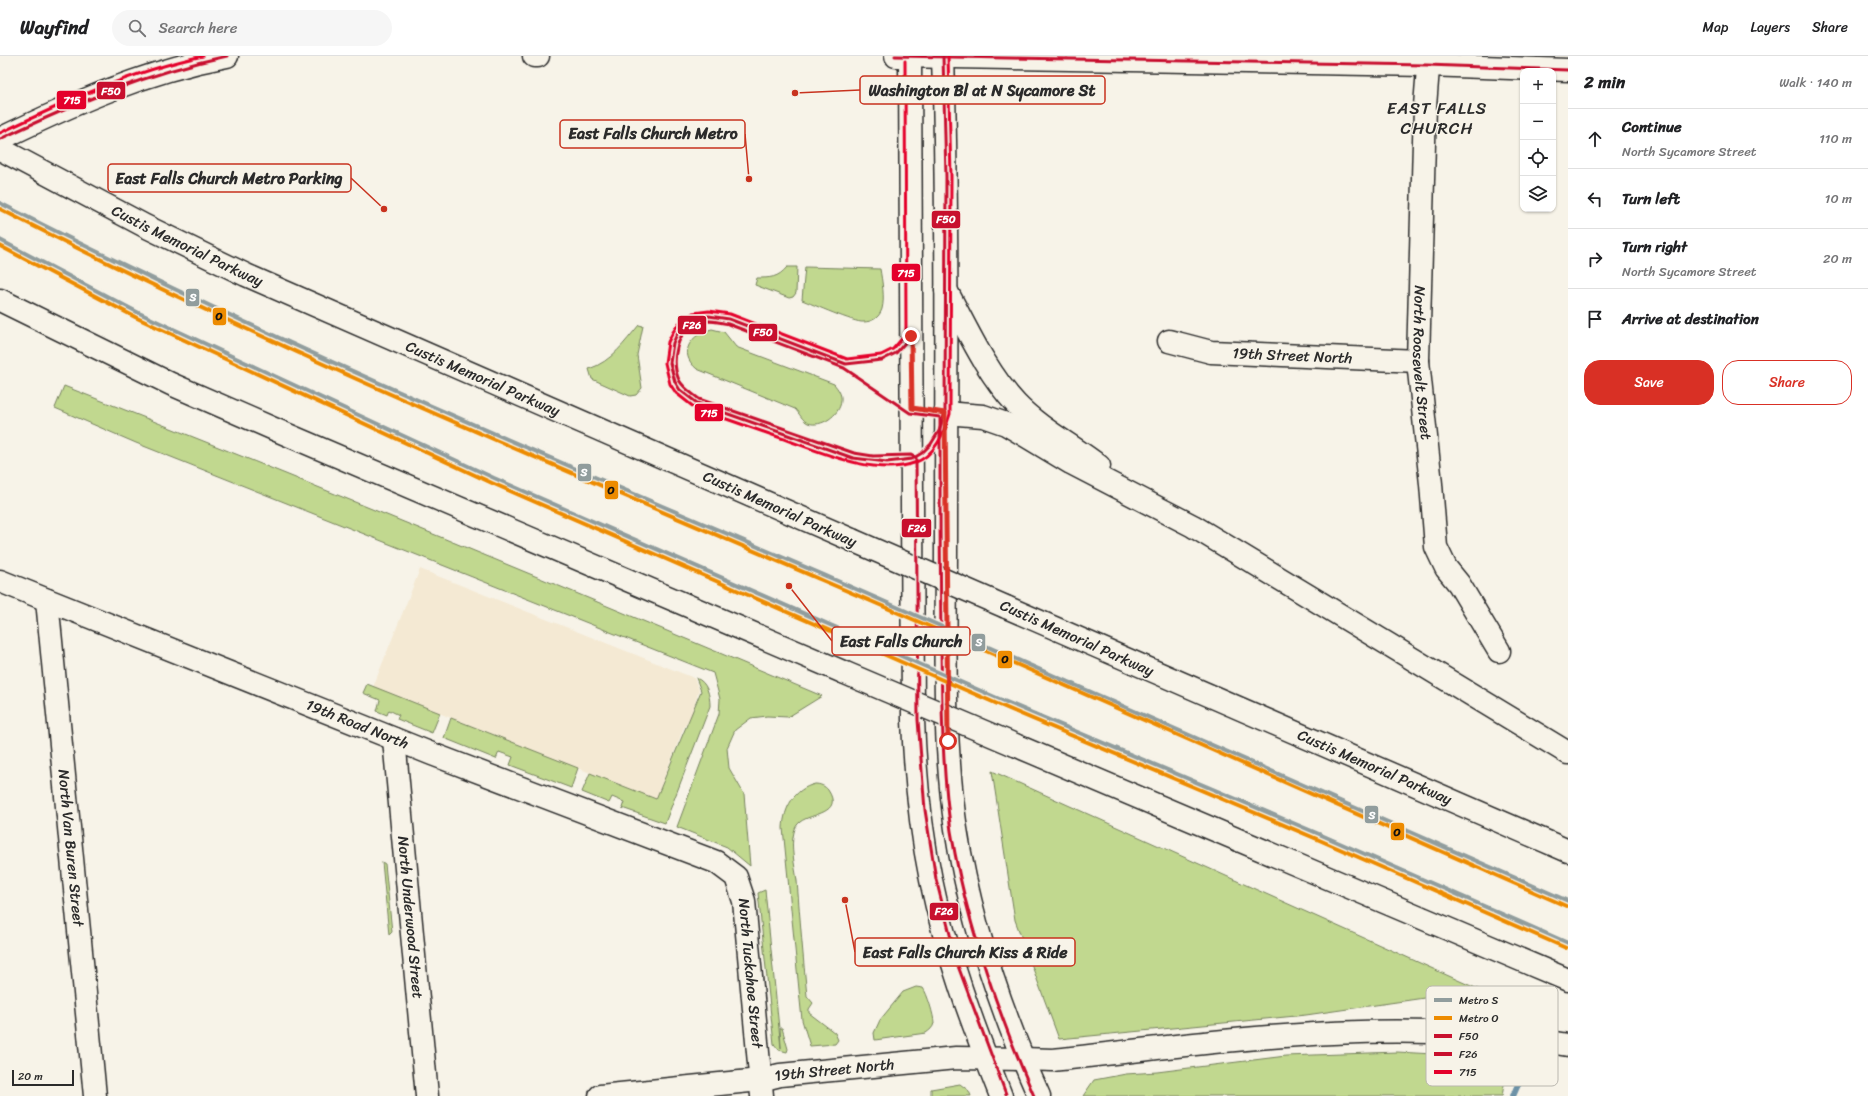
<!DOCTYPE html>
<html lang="en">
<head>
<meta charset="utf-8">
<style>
  :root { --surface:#fff; --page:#f6f6f6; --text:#202124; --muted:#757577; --line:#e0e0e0; --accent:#d93025 }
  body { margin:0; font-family:Sriracha,sans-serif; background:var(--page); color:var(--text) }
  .controls { position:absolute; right:12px; top:12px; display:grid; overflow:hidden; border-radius:8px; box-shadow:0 1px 3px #0004 }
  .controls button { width:36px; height:36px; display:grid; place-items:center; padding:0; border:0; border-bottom:1px solid var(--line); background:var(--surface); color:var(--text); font:20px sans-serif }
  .scale { position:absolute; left:12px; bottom:10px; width:62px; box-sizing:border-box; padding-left:4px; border:2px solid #2b2b2b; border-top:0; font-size:11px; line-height:14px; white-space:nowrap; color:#2b2b2b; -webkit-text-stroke:3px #f7f3e8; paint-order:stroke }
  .stop { position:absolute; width:12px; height:12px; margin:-9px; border:3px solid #d93025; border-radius:50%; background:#fff }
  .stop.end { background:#d93025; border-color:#fff; box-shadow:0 1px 4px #0008 }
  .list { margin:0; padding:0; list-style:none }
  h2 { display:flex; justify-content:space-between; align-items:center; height:52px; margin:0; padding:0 16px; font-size:17px }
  h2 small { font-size:13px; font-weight:400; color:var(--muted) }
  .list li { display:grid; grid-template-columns:26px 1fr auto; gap:12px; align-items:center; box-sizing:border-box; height:60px; padding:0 16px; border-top:1px solid var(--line) }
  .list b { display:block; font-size:15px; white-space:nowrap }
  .list p { margin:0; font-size:13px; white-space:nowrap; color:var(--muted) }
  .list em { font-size:13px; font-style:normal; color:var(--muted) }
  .actions { display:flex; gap:8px; padding:12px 16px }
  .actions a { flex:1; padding:9px 0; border:1px solid var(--accent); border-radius:16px; text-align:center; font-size:14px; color:var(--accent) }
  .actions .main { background:var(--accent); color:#fff }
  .icon { flex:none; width:22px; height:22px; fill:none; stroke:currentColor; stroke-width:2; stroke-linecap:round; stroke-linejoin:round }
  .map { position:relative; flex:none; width:1568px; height:1040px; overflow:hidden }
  header { display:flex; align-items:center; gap:24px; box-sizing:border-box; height:56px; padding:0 20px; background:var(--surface); border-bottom:1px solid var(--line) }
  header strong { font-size:19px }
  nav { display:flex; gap:22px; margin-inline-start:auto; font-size:14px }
  .search { width:280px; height:36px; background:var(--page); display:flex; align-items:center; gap:10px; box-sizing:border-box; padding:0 14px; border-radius:22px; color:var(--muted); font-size:15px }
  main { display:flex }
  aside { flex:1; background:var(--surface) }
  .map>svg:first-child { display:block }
  .built { fill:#f4e9d3 }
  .green { fill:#c1d88f; stroke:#76825d }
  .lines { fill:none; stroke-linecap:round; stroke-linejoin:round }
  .stream { stroke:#6d92a7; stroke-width:6 }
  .minor-casing { stroke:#2b2b2b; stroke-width:25 }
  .major-casing { stroke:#2b2b2b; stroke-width:25 }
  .highway-casing { stroke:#2b2b2b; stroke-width:25 }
  .minor { stroke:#f7f3e8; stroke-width:22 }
  .major { stroke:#f7f3e8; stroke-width:22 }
  .highway { stroke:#f7f3e8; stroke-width:22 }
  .highway-bridge-casing { stroke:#2b2b2b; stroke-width:25; stroke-linecap:butt }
  .highway-bridge { stroke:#f7f3e8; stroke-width:22 }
  .bus-1-casing { stroke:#f7f3e8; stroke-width:6 }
  .bus-2-casing { stroke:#f7f3e8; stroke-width:6 }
  .bus-3-casing { stroke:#f7f3e8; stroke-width:6 }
  .bus-1 { stroke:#c8102e; stroke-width:3 }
  .bus-2 { stroke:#c8102e; stroke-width:3 }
  .bus-3 { stroke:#e4002b; stroke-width:3 }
  .metro-1-casing { stroke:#f7f3e8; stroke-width:7 }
  .metro-2-casing { stroke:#f7f3e8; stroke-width:7 }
  .metro-1 { stroke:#919d9d; stroke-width:4 }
  .metro-2 { stroke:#ed8b00; stroke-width:4 }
  .route { stroke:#d93025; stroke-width:5 }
  .labels { text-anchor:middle; stroke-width:3; stroke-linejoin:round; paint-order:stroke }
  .street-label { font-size:15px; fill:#2b2b2b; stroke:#f7f3e8 }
  .quarter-label { font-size:17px; letter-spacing:1px; fill:#2b2b2b; stroke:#f7f3e8 }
  .key { fill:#f7f3e8; stroke:#bab7af; stroke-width:1 }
  .key-label { font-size:11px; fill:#2b2b2b }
  .leader { fill:none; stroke:#c8321e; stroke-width:1.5 }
  .callout-dot { fill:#c8321e; stroke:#f7f3e8; stroke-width:1.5 }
  .callout { fill:#f7f3e8; stroke:#c8321e; stroke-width:1.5 }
  .callout-label { font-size:16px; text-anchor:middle; font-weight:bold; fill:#2b2b2b }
  .line-badge { stroke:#f7f3e8; stroke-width:1.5 }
  .badge-label { font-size:11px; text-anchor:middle; font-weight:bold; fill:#fff }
  .pale-badge-label { font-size:11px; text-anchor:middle; font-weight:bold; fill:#111 }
</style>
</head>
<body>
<header>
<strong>Wayfind</strong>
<div class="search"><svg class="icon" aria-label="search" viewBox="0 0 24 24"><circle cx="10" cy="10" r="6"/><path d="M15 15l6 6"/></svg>Search here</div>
<nav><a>Map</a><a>Layers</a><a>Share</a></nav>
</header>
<main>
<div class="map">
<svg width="1568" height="1040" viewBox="0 0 1568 1040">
  <rect width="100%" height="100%" fill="#f7f3e8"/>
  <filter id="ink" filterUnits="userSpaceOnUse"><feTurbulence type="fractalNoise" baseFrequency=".025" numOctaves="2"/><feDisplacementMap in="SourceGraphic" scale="8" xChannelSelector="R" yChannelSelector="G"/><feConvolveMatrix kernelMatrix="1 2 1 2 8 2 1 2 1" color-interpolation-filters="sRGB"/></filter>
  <g filter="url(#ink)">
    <!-- built -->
    <path class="built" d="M420,513L694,622L699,634L691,661L684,671L656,743L373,631Z"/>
    <!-- green -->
    <g class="green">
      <path d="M787,211H797L796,237L793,241L789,242L755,229L757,222C770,222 778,222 787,211Z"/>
      <path d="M805,211L880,213C882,225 885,242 882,253C879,262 872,266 863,266C855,267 812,248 802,244Z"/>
      <path d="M639,269L643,270L637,299L642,332L636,339L630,340L592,323L589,313C612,305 624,287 639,269Z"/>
      <path d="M712,273L724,276L736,291L834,328C838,333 842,338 841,345C840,359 821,372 808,367C803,365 799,357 795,353L697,313C677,297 691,278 712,273Z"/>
      <path d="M64,330C318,429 570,534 822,640L788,661L767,660L751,662L735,674L727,692L729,712L744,738L750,810L727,791L677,771L719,658L720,643L713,617L136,387L55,352Z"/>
      <path d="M696,622C707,626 710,639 710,650L665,767L622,752L624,746L612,741L609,747L582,736L590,717L656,743L701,635Z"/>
      <path d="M367,628L440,657L432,677L397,663L399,659L389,654L387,659L377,655L380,644L363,637Z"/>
      <path d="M451,662L578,712L571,732L510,709L513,701L499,696L496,703L444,682Z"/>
      <path d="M992,715L1480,934L1306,959L1059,983L1015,864Z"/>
      <path d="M815,728C820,728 825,730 828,734C844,758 811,757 800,766C797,768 795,772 794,776C790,791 795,810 797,825C800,863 803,902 807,940L813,947L809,953V957L835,977L838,984L835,988L810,990L802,964L783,772C784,752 794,733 815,728Z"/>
      <path d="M382,806L385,808L392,876L389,879Z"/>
      <path d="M765,834L781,992L780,972H782L788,993L787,996L779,994L774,988L758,837Z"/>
      <path d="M916,931L923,932C927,937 934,960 934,967C933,972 930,974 926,977L875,984L874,977L880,964L903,936Z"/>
      <path d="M1397,996L1488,1001L1504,1029L1502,1040H1083L1094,1024L1126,1018L1157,1016L1286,1000Z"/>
      <path d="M960,1028L969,1035L971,1040H931V1033Z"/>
    </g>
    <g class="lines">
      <!-- stream -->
      <path class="stream" d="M1513,1040L1529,1003"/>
      <defs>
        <g id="minor">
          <path id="s1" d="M1429,0L1425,50L1418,305L1431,428L1436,491L1446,512L1459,528L1499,595"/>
          <path id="s2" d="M1169,285L1211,296L1418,305"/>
          <path id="s3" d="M0,525L432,698L716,806L736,821L744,845L762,1040"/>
          <path id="s4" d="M47,544L95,1040"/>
          <path id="s5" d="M394,683L427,1040"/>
          <path id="s6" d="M600,1040L760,1024L780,1019L956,1002L1023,1003"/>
        </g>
        <g id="major">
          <path d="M534,0H538"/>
          <path d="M896,0L1427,9L1568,14"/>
          <path d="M910,0L913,664C915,717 920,771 931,824C946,898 973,969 1001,1040"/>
          <path d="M943,0C948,162 946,325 946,487C946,582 942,679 956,773C970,865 1001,955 1039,1040"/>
          <path d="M0,83C74,47 146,15 227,0"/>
        </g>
        <g id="highway">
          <path id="s7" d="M0,93L145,170L246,219L852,484"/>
          <path d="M946,234C967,273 986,316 1016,348C1040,373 1072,389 1099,410"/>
          <path d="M0,244L171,328L274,373L843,616"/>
          <path d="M945,357L983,360L1006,368L1071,407L1193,470L1568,697"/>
          <path id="s8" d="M1006,551L1568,795"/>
          <path d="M1015,689L1568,924"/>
          <path d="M1023,1003L1053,1004C1224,985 1396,959 1568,989"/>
        </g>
      </defs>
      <!-- minor casing -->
      <use href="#minor" class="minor-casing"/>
      <!-- major casing -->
      <use href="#major" class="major-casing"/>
      <!-- highway casing -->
      <use href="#highway" class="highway-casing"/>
      <!-- minor -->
      <use href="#minor" class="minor"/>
      <!-- major -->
      <use href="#major" class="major"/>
      <!-- highway -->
      <use href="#highway" class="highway"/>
      <defs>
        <g id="highway-bridge">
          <path d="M852,484L1006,551"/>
          <path d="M843,616L1015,689"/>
        </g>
      </defs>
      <!-- highway-bridge casing -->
      <use href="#highway-bridge" class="highway-bridge-casing"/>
      <!-- highway-bridge -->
      <use href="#highway-bridge" class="highway-bridge"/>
      <defs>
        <g id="bus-1">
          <path d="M895,0L1427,9L1568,14"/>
          <path d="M0,83C74,48 147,17 227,0"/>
          <path d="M911,280L896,297L882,304L846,308L729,263L709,260L694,262L683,270L677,278L673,287L670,307L675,326L680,334L697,347L853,402L887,406L912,403L922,397L931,388L939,375L945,357L946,121L943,0"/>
        </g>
        <path id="bus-2" d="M1006,1038L958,910L936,823L925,754L918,664L916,402L911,399L873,400L854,397L699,343C692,337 684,333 679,324C671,306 676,274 697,266C706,263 718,266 728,268L844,312L910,357L940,361C940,438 940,514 941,591C942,652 942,714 951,775C966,867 997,955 1034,1040"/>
        <g id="bus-3">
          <path d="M905,5L906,278L893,293L881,299L847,303L730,258L709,255L693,257L679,267L673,276L668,286L665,307L670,328L676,337L695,352C724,362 752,372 781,382C818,395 875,421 914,407C935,400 944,377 950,358L951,121L948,0"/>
          <path d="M0,77C65,46 132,15 203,0"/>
        </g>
      </defs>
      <!-- bus-1 casing -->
      <use href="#bus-1" class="bus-1-casing"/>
      <!-- bus-2 casing -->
      <use href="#bus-2" class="bus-2-casing"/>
      <!-- bus-3 casing -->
      <use href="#bus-3" class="bus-3-casing"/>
      <!-- bus-1 -->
      <use href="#bus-1" class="bus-1"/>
      <!-- bus-2 -->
      <use href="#bus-2" class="bus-2"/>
      <!-- bus-3 -->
      <use href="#bus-3" class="bus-3"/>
      <defs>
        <g id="metro-1">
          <path d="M0,147C271,286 553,403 833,523C1079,629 1323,738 1568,845"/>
          <path d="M0,184L139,257L494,422L1004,645L1319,778L1568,887"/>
        </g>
        <g id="metro-2">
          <path d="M0,153C268,291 547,406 824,525C1072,631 1319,742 1566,850"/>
          <path d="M0,190L137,262L492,427L1002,650L1317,783L1566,892"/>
        </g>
      </defs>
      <!-- metro-1 casing -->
      <use href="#metro-1" class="metro-1-casing"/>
      <!-- metro-2 casing -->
      <use href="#metro-2" class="metro-2-casing"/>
      <!-- metro-1 -->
      <use href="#metro-1" class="metro-1"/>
      <!-- metro-2 -->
      <use href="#metro-2" class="metro-2"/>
    </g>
  </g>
  <g class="lines" filter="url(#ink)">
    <!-- route -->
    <path class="route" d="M911,280L912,352L945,357L948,685"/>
  </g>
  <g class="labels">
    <!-- street labels -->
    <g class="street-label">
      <text dy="5" stroke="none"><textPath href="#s7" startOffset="211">Custis Memorial Parkway</textPath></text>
      <text dy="5" stroke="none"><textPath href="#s2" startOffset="125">19th Street North</textPath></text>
      <text dy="5" stroke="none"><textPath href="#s1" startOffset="307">North Roosevelt Street</textPath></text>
      <text dy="5" stroke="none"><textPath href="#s7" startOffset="535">Custis Memorial Parkway</textPath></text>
      <text transform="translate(780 453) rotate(24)" y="5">Custis Memorial Parkway</text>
      <text transform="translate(1077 582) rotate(24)" y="5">Custis Memorial Parkway</text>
      <text dy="5" stroke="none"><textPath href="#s3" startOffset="385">19th Road North</textPath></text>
      <text dy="5" stroke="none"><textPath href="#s8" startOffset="402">Custis Memorial Parkway</textPath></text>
      <text dy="5" stroke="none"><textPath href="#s4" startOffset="249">North Van Buren Street</textPath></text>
      <text dy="5" stroke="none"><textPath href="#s5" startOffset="179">North Underwood Street</textPath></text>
      <text dy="5" stroke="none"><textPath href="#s3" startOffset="892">North Tuckahoe Street</textPath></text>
      <text dy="5" stroke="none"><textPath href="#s6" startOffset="236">19th Street North</textPath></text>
    </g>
    <!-- quarter labels -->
    <g class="quarter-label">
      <text x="1437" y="58">EAST FALLS<tspan x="1437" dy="20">CHURCH</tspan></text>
    </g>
  </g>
  <!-- legend -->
  <rect x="1426" y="930" width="132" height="100" rx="6" class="key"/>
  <rect x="1434" y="942" width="18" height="4" fill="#919d9d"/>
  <rect x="1434" y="960" width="18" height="4" fill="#ed8b00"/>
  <rect x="1434" y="978" width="18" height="4" fill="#c8102e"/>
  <rect x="1434" y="996" width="18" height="4" fill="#c8102e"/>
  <rect x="1434" y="1014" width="18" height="4" fill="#e4002b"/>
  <g class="key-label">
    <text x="1459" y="948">Metro S</text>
    <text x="1459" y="966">Metro O</text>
    <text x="1459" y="984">F50</text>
    <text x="1459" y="1002">F26</text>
    <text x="1459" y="1020">715</text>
  </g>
  <!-- callouts -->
  <path class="leader" d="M795 37L860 34M749 123L745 78M384 153L351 122M789 530L832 585M845 844L855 896"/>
  <g class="callout-dot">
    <circle cx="795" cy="37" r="4"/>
    <circle cx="749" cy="123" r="4"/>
    <circle cx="384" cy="153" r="4"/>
    <circle cx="789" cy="530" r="4"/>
    <circle cx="845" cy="844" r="4"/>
  </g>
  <g class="callout">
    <rect x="860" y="20" width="245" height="28" rx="4"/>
    <rect x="560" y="64" width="185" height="28" rx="4"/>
    <rect x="108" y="108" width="243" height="28" rx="4"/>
    <rect x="832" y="571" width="138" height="28" rx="4"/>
    <rect x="855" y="882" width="220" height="28" rx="4"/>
  </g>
  <g class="callout-label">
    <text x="982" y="40">Washington Bl at N Sycamore St</text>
    <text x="653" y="83">East Falls Church Metro</text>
    <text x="229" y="128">East Falls Church Metro Parking</text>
    <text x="901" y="591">East Falls Church</text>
    <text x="965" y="902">East Falls Church Kiss &amp; Ride</text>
  </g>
  <g class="line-badge">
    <rect x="96" y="25" width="30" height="19" rx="4" fill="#c8102e"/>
    <rect x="56" y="34" width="31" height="20" rx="4" fill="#e4002b"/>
    <rect x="931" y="154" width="30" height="19" rx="4" fill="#c8102e"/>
    <rect x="891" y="207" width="30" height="19" rx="4" fill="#e4002b"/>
    <rect x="185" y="232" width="15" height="19" rx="4" fill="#919d9d"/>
    <rect x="212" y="251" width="15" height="19" rx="4" fill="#ed8b00"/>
    <rect x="677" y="259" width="30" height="20" rx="4" fill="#c8102e"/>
    <rect x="748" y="267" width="30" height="19" rx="4" fill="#c8102e"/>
    <rect x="694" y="347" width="30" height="19" rx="4" fill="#e4002b"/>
    <rect x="577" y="407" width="15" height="19" rx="4" fill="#919d9d"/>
    <rect x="604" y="424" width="15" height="20" rx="4" fill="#ed8b00"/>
    <rect x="901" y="462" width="31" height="20" rx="4" fill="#c8102e"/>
    <rect x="971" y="577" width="15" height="19" rx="4" fill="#919d9d"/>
    <rect x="997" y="594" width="16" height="19" rx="4" fill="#ed8b00"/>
    <rect x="1364" y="749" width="15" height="19" rx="4" fill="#919d9d"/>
    <rect x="1390" y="766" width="15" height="19" rx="4" fill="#ed8b00"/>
    <rect x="929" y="846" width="30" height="19" rx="4" fill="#c8102e"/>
  </g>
  <g class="badge-label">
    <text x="111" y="39">F50</text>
    <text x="72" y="48">715</text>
    <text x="946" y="167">F50</text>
    <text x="906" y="221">715</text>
    <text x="193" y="245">S</text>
    <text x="692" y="273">F26</text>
    <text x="763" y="280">F50</text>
    <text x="709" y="361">715</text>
    <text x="584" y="420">S</text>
    <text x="917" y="476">F26</text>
    <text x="979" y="590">S</text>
    <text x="1372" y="763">S</text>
    <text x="944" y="859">F26</text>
  </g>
  <g class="pale-badge-label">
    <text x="219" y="264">O</text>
    <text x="611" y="438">O</text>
    <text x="1005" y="607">O</text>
    <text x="1397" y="780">O</text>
  </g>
</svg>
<div class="controls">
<button>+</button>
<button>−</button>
<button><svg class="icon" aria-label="locate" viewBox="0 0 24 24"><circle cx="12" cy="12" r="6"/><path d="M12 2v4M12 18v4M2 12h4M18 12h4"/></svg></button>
<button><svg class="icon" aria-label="layers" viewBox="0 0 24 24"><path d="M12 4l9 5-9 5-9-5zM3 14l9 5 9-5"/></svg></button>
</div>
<div class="scale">20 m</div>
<div class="stop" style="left:948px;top:685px"></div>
<div class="stop end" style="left:911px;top:280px"></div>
</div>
<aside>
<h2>2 min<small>Walk · 140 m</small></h2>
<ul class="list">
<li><svg class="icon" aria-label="ahead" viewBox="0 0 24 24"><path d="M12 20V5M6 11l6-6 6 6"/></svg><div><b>Continue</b><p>North Sycamore Street</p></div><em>110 m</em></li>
<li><svg class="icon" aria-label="left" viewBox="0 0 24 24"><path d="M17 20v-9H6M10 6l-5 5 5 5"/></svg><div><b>Turn left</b></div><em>10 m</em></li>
<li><svg class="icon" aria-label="right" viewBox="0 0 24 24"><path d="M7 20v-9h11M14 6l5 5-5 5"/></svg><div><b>Turn right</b><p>North Sycamore Street</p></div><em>20 m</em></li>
<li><svg class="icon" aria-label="arrive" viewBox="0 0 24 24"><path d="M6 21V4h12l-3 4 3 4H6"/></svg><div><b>Arrive at destination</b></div></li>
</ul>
<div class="actions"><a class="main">Save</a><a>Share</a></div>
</aside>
</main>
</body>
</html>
